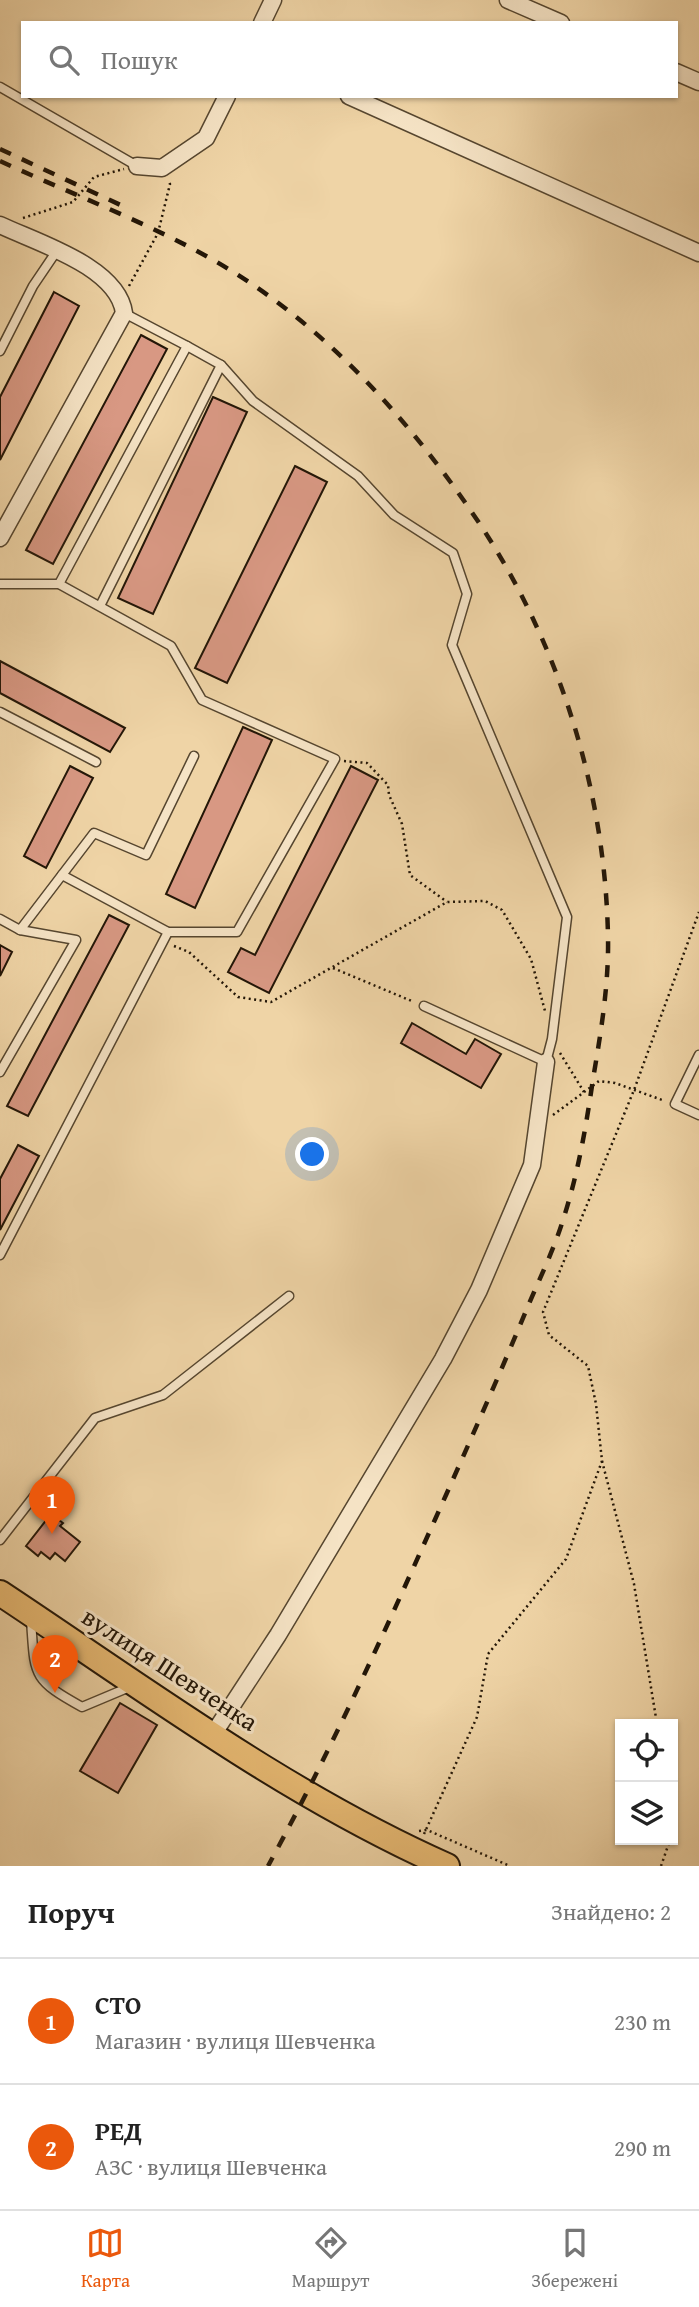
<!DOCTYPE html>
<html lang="uk">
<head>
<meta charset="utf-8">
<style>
  :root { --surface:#fff; --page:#f6f6f6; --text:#222; --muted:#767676; --line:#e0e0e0; --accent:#ea580c }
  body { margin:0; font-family:"Gentium Book Plus",serif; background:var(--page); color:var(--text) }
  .controls { position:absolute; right:21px; bottom:21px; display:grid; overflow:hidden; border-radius:0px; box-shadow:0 2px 5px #0004 }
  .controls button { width:63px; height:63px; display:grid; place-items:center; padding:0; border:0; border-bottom:2px solid var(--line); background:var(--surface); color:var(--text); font:35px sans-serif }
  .you { position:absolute; left:313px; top:1155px; width:24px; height:24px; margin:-18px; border:5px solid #fff; border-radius:50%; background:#1a73e8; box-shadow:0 0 0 10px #1a73e833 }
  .badge { display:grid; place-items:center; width:46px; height:46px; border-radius:50%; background:var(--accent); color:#fff; font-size:23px; font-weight:700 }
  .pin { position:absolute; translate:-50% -58px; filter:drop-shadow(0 2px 4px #0008) }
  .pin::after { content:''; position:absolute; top:37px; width:24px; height:21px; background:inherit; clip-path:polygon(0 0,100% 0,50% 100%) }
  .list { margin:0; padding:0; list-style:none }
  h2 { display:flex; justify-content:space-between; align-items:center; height:91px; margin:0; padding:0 28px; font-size:30px }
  h2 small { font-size:23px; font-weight:400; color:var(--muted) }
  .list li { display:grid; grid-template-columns:46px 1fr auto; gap:21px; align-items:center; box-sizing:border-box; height:126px; padding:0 28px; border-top:2px solid var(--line) }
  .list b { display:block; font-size:26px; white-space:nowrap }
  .list p { margin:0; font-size:23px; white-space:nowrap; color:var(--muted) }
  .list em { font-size:23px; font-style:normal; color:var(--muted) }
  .icon { flex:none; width:38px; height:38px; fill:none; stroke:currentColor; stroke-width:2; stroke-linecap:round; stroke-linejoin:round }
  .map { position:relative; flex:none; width:699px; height:1866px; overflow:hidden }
  .search { position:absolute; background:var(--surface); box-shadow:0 2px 5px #0004; left:21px; right:21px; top:21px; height:77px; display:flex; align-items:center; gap:18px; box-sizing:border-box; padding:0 24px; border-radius:0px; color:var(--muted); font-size:26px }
  .sheet { height:343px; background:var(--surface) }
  nav { display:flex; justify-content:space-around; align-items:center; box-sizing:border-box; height:98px; border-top:2px solid var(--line); background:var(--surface); font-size:19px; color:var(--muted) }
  nav a { display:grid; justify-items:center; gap:4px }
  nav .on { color:var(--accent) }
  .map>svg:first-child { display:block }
  .building { fill:#d89883; stroke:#231607; stroke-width:2 }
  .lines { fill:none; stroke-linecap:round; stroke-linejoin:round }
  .service-casing { stroke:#56462f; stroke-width:11 }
  .minor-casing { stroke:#56462f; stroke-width:19 }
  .primary-casing { stroke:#231607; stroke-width:28 }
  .path { stroke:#231607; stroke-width:2.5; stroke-dasharray:2 3.5; stroke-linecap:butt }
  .service { stroke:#f5e3c5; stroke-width:8 }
  .minor { stroke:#f5e3c5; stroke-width:16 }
  .primary { stroke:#e8ba73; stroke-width:24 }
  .rail { stroke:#231607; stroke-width:4.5; stroke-dasharray:12 12; stroke-linecap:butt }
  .labels { text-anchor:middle; stroke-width:6; stroke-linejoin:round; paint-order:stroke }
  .street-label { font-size:26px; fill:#231607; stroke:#f5e3c5 }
</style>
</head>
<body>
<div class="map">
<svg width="699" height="1866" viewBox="0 0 699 1866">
  <rect width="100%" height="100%" fill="#efd4a6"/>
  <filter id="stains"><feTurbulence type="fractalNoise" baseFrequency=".00286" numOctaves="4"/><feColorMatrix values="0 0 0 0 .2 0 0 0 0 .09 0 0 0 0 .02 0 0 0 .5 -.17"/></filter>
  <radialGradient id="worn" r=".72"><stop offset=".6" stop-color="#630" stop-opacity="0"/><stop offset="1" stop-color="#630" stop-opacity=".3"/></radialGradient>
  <!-- building -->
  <g class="building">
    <path d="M54,292L79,306L0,460V397Z"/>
    <path d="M141,335L167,349L53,564L26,550Z"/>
    <path d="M213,397L247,412L153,614L118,598Z"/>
    <path d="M295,466L327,482L227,683L195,668Z"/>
    <path d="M0,661L125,728L110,752L0,693Z"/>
    <path d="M243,727L272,740L195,908L166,894Z"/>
    <path d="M70,766L93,778L46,868L24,856Z"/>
    <path d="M351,766L378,780L269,993L228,972L241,948L255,955Z"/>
    <path d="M109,915L129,925L28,1116L7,1106Z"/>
    <path d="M0,945L12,952L0,976Z"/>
    <path d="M412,1023L466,1054L475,1039L501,1054L481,1088L401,1043Z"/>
    <path d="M18,1145L39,1156L0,1230V1179Z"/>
    <path d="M51,1514L63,1523L60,1526L80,1542L65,1561L55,1553L50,1559L41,1552L38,1556L26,1546Z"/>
    <path d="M120,1703L157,1725L118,1793L80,1771Z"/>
  </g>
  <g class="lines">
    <defs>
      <g id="service">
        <path d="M0,87L137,166"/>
        <path d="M0,351L33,286L56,252"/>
        <path d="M221,365L253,401L358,476L394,515L453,553L467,594L452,645L567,917L552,1039L546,1062L424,1006"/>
        <path d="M0,584H59L171,646L202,700L335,759L237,932H168L62,875"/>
        <path d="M59,584L187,346L124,313"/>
        <path d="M100,606L221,365L187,346"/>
        <path d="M0,712L96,762"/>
        <path d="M0,919L20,930L76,940L0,1072"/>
        <path d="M20,930L94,833L146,855L194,756"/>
        <path d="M699,1055L675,1104L699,1115"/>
        <path d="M0,1255L168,932"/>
        <path d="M0,1540L95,1418L163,1395L289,1296"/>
        <path d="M31,1620C35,1675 31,1679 82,1707L132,1686"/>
      </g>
      <g id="minor">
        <path d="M508,0L561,23"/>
        <path d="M262,23L273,0"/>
        <path d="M676,72L699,82"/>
        <path d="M349,96L699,253"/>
        <path d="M137,166L162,168L206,138L227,96"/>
        <path d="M0,225C38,243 118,267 124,313L0,538"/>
        <path d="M214,1733L278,1635L443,1359L479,1290L532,1165L546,1062"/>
      </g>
      <path id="primary" d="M0,1593C145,1689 287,1795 447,1866"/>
    </defs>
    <!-- service casing -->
    <use href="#service" class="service-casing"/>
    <!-- minor casing -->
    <use href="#minor" class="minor-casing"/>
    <!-- primary casing -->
    <use href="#primary" class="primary-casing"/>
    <!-- path -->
    <g class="path">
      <path d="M23,218L73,202L94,177L124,169"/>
      <path d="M129,286L158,233L170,184L168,180"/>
      <path d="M344,761L367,763L388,785L389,795L402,824L410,875L447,902"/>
      <path d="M174,946L189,952L238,997L271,1002L447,902L485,901L502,910L531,959L545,1011"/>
      <path d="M333,968L414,1002"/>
      <path d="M560,1053L584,1092"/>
      <path d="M553,1115L599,1081L615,1083L665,1101"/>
      <path d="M602,1461L634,1584L657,1724"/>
      <path d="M673,1825V1832"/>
      <path d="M419,1831L427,1830L510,1866"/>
      <path d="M424,1834L477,1717L488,1654L566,1559L602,1461L596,1404L588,1366L549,1335L543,1312L634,1090L699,912"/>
      <path d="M661,1866L670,1840"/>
    </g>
    <!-- service -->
    <use href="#service" class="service"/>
    <!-- minor -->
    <use href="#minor" class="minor"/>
    <!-- primary -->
    <use href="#primary" class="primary"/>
    <!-- rail -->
    <g class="rail">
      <path d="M0,149L127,208"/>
      <path d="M0,161C71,194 147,222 215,261C319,321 403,412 471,511C556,634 605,785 608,936C609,984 601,1032 593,1079C586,1127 578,1174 563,1220C554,1249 540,1278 528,1306C502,1369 474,1432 446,1495C390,1620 334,1745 268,1866"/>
    </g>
  </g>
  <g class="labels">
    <!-- street labels -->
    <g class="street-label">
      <text transform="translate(170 1669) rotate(33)" y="9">вулиця Шевченка</text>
    </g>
  </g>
  <rect width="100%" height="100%" filter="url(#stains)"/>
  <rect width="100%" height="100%" fill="url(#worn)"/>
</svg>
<div class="controls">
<button><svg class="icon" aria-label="locate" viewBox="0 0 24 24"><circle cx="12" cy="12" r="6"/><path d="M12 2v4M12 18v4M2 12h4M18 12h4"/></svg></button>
<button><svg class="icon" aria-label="layers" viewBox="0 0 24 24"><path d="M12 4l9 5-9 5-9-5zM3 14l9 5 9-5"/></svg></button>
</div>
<div class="you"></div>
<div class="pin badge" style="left:52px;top:1534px">1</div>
<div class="pin badge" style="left:55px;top:1693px">2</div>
<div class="search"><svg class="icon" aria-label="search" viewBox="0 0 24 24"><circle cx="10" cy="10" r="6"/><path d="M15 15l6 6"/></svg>Пошук</div>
</div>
<section class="sheet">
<h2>Поруч<small>Знайдено: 2</small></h2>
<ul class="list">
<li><span class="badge">1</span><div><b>СТО</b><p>Магазин · вулиця Шевченка</p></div><em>230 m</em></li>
<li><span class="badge">2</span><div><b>РЕД</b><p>АЗС · вулиця Шевченка</p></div><em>290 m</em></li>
</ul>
</section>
<nav>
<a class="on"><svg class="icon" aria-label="map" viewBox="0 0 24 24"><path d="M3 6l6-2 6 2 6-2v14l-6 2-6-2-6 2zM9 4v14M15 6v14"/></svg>Карта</a>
<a><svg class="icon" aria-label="directions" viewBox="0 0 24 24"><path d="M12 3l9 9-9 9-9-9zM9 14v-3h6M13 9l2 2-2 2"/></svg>Маршрут</a>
<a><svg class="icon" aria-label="saved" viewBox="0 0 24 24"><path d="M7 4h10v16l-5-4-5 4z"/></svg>Збережені</a>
</nav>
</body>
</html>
